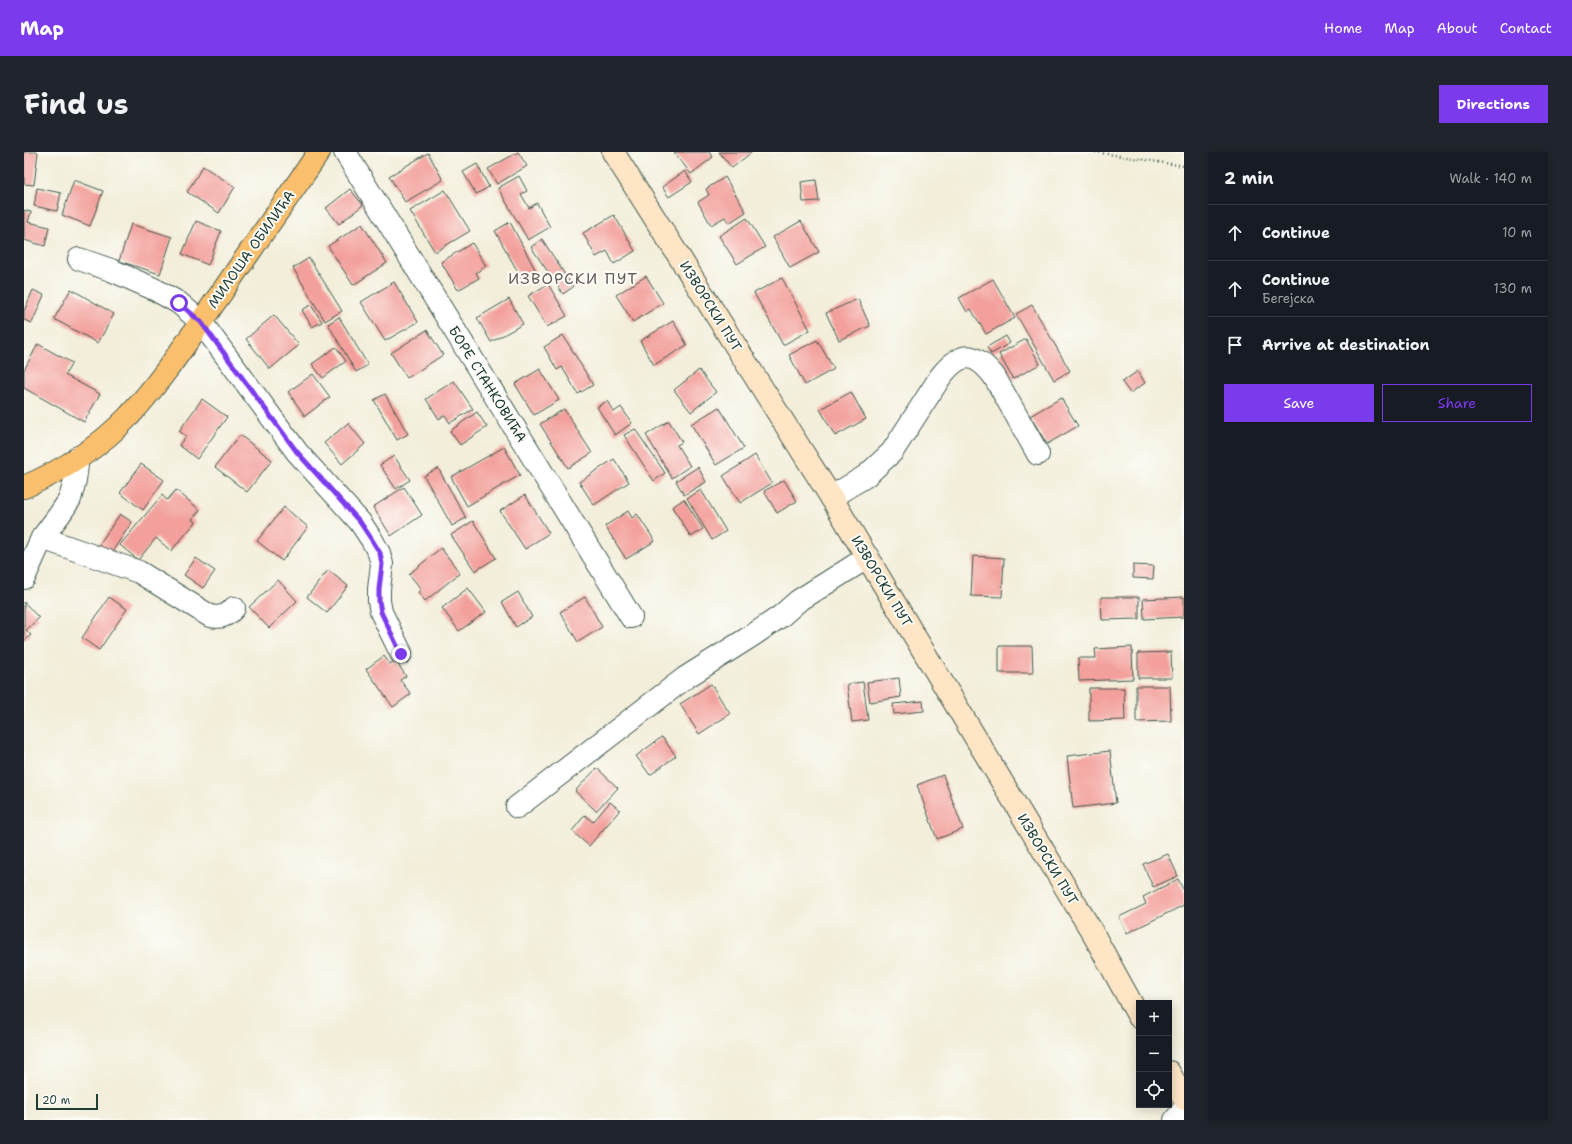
<!DOCTYPE html>
<html lang="en">
<head>
<meta charset="utf-8">
<style>
  :root { --surface:#171b24; --page:#20242c; --text:#f1f3f6; --muted:#9ea1a6; --line:#363941; --accent:#7c3aed }
  body { margin:0; font-family:"Shantell Sans",sans-serif; background:var(--page); color:var(--text) }
  .controls { position:absolute; right:12px; bottom:12px; display:grid; overflow:hidden; border-radius:0px; box-shadow:0 2px 10px #0003 }
  .controls button { width:36px; height:36px; display:grid; place-items:center; padding:0; border:0; border-bottom:1px solid var(--line); background:var(--surface); color:var(--text); font:20px sans-serif }
  .scale { position:absolute; left:12px; bottom:10px; width:62px; box-sizing:border-box; padding-left:4px; border:2px solid #1f3d34; border-top:0; font-size:11px; line-height:14px; white-space:nowrap; color:#1f3d34; -webkit-text-stroke:3px #fdfcf7; paint-order:stroke }
  .stop { position:absolute; width:12px; height:12px; margin:-9px; border:3px solid #7c3aed; border-radius:50%; background:#fff }
  .stop.end { background:#7c3aed; border-color:#fff; box-shadow:0 1px 4px #0008 }
  .list { margin:0; padding:0; list-style:none }
  h2 { display:flex; justify-content:space-between; align-items:center; height:52px; margin:0; padding:0 16px; font-size:17px }
  h2 small { font-size:13px; font-weight:400; color:var(--muted) }
  .list li { display:grid; grid-template-columns:26px 1fr auto; gap:12px; align-items:center; box-sizing:border-box; height:56px; padding:0 16px; border-top:1px solid var(--line) }
  .list b { display:block; font-size:15px; white-space:nowrap }
  .list p { margin:0; font-size:13px; white-space:nowrap; color:var(--muted) }
  .list em { font-size:13px; font-style:normal; color:var(--muted) }
  .actions { display:flex; gap:8px; padding:12px 16px }
  .actions a { flex:1; padding:9px 0; border:1px solid var(--accent); border-radius:0px; text-align:center; font-size:14px; color:var(--accent) }
  .actions .main { background:var(--accent); color:#fff }
  .icon { flex:none; width:22px; height:22px; fill:none; stroke:currentColor; stroke-width:2; stroke-linecap:round; stroke-linejoin:round }
  .map { position:relative; flex:none; width:1160px; height:968px; overflow:hidden; border-radius:0px }
  header { display:flex; align-items:center; gap:24px; box-sizing:border-box; height:56px; padding:0 20px; background:var(--accent); color:#fff }
  header strong { font-size:19px }
  nav { display:flex; gap:22px; margin-inline-start:auto; font-size:14px }
  .intro { display:flex; align-items:center; justify-content:space-between; box-sizing:border-box; height:96px; padding:0 24px }
  h1 { margin:0; font-size:28px }
  .button { padding:10px 18px; border-radius:0px; background:var(--accent); color:#fff; font-size:14px; font-weight:700 }
  main { display:flex; gap:24px; padding:0 24px }
  aside { flex:1; background:var(--surface); border-radius:0px; box-shadow:0 2px 10px #0003 }
  .map>svg:first-child { display:block }
  .building { fill:#f3a09c }
  .lines { fill:none; stroke-linecap:round; stroke-linejoin:round }
  .street-casing { stroke:#3f584d; stroke-width:24 }
  .secondary-casing { stroke:#3f584d; stroke-width:24 }
  .primary-casing { stroke:#3f584d; stroke-width:24 }
  .path { stroke:#3f584d; stroke-width:2.5; stroke-dasharray:1 3; stroke-linecap:butt }
  .street { stroke:#fff; stroke-width:22 }
  .secondary { stroke:#fde5c5; stroke-width:22 }
  .primary { stroke:#f9bf6d; stroke-width:22 }
  .route { stroke:#7c3aed; stroke-width:5 }
  .labels { text-anchor:middle; stroke-width:4; stroke-linejoin:round; paint-order:stroke }
  .street-label { font-size:14px; fill:#1f3d34; stroke:#fdfcf7 }
  .quarter-label { font-size:16px; letter-spacing:1px; fill:#696058; stroke:#fdfcf7 }
</style>
</head>
<body>
<header>
<strong>Map</strong>
<nav><a>Home</a><a>Map</a><a>About</a><a>Contact</a></nav>
</header>
<div class="intro"><h1>Find us</h1><a class="button">Directions</a></div>
<main>
<div class="map">
<svg width="1160" height="968" viewBox="0 0 1160 968">
  <rect width="100%" height="100%" fill="#fdfcf7"/>
  <filter id="ink" filterUnits="userSpaceOnUse"><feTurbulence type="fractalNoise" baseFrequency=".025" numOctaves="2"/><feDisplacementMap in="SourceGraphic" scale="8" xChannelSelector="R" yChannelSelector="G"/><feConvolveMatrix kernelMatrix="1 2 1 2 8 2 1 2 1" color-interpolation-filters="sRGB"/></filter>
  <filter id="wash" filterUnits="userSpaceOnUse"><feTurbulence type="fractalNoise" baseFrequency=".012" numOctaves="4" result="noise"/><feDisplacementMap in="SourceGraphic" scale="16" xChannelSelector="R" yChannelSelector="G"/><feGaussianBlur stdDeviation="0.9" result="paint"/><feColorMatrix in="noise" values="0 0 0 0 0 0 0 0 0 0 0 0 0 0 0 0 0 1.4 0 .05"/><feComposite in="paint" operator="in"/></filter>
  <g filter="url(#wash)">
    <rect width="100%" height="100%" fill="#f2eeda"/>
    <g id="blocks">
      <!-- building -->
      <g class="building">
        <path d="M0,0H14L10,33L0,32Z"/>
        <path d="M494,0L503,14L473,32L464,17Z"/>
        <path d="M650,0H685L689,5L667,22Z"/>
        <path d="M695,0H728L708,16Z"/>
        <path d="M404,1L419,28L381,50L365,24Z"/>
        <path d="M453,12L465,35L452,42L439,20Z"/>
        <path d="M179,14L211,35L195,61L163,40Z"/>
        <path d="M661,19L668,30L645,45L638,35Z"/>
        <path d="M495,24L503,39L497,42L505,56L513,51L526,75L504,88L474,36Z"/>
        <path d="M701,25L722,60L705,71L701,65L687,73L674,50L685,43L682,37Z"/>
        <path d="M50,28L79,39L66,74L38,63Z"/>
        <path d="M792,28L795,49L779,50L777,30Z"/>
        <path d="M13,36L37,41L33,59L10,54Z"/>
        <path d="M326,37L339,53L315,72L302,56Z"/>
        <path d="M421,38L446,79L411,100L386,59Z"/>
        <path d="M0,58L7,60L4,70L25,75L21,94L0,88Z"/>
        <path d="M590,63L611,99L590,112L583,99L572,105L559,81Z"/>
        <path d="M723,66L741,95L713,112L695,84Z"/>
        <path d="M172,69L197,79L184,113L158,102Z"/>
        <path d="M777,69L795,100L766,116L749,85Z"/>
        <path d="M486,70L513,121L499,129L471,79Z"/>
        <path d="M107,72L148,85L136,122L95,109Z"/>
        <path d="M338,72L363,111L329,133L304,94Z"/>
        <path d="M518,87L549,135L539,142L507,95Z"/>
        <path d="M448,91L462,114L452,121L455,126L434,138L417,110Z"/>
        <path d="M285,106L318,159L301,169L269,116Z"/>
        <path d="M622,124L639,151L609,170L592,143Z"/>
        <path d="M758,126L786,178L759,193L730,141Z"/>
        <path d="M969,127L991,166L962,182L947,157L943,160L935,146Z"/>
        <path d="M370,130L394,170L361,189L337,150Z"/>
        <path d="M524,132L543,164L523,175L504,144Z"/>
        <path d="M47,137L90,162L74,191L30,167Z"/>
        <path d="M9,138L20,143L8,171L0,168V159Z"/>
        <path d="M485,147L499,172L467,190L453,166Z"/>
        <path d="M834,147L846,174L815,188L802,161Z"/>
        <path d="M287,153L298,170L288,175L278,158Z"/>
        <path d="M1008,153L1046,219L1030,228L992,162Z"/>
        <path d="M250,163L275,193L246,217L222,187Z"/>
        <path d="M315,165L344,213L332,220L304,172Z"/>
        <path d="M649,169L663,193L630,213L616,189Z"/>
        <path d="M403,178L419,203L383,226L367,201Z"/>
        <path d="M539,183L569,233L554,242L538,215L533,218L520,195Z"/>
        <path d="M982,184L986,191L967,202L963,195Z"/>
        <path d="M1002,187L1016,212L989,227L975,202Z"/>
        <path d="M793,188L810,217L781,233L765,203Z"/>
        <path d="M14,192L48,211L41,223L76,242L60,270L0,236V218Z"/>
        <path d="M312,195L322,209L299,226L288,212Z"/>
        <path d="M516,217L535,248L510,263L491,232Z"/>
        <path d="M675,218L692,240L667,260L650,238Z"/>
        <path d="M1114,219L1121,231L1106,241L1098,230Z"/>
        <path d="M289,222L306,245L281,264L264,240Z"/>
        <path d="M430,229L449,257L426,271L421,263L415,267L402,247Z"/>
        <path d="M827,240L842,267L811,284L796,257Z"/>
        <path d="M361,242L384,282L373,288L350,248Z"/>
        <path d="M1037,246L1054,274L1023,292L1006,264Z"/>
        <path d="M178,247L203,265L173,307L155,293L162,284L155,279Z"/>
        <path d="M583,249L590,260L597,255L608,271L591,283L573,255Z"/>
        <path d="M695,255L720,296L692,313L667,272Z"/>
        <path d="M540,257L568,301L544,316L516,272Z"/>
        <path d="M453,260L463,275L436,293L426,279Z"/>
        <path d="M645,269L658,290L653,293L666,314L648,326L622,283Z"/>
        <path d="M324,271L341,292L318,312L300,291Z"/>
        <path d="M611,277L641,321L630,329L600,283Z"/>
        <path d="M216,283L248,308L223,340L191,315Z"/>
        <path d="M480,295L496,323L443,354L427,325Z"/>
        <path d="M731,303L748,331L716,351L699,324Z"/>
        <path d="M370,304L386,328L372,337L356,313Z"/>
        <path d="M590,307L605,330L570,353L555,330Z"/>
        <path d="M117,312L140,328L119,358L96,341Z"/>
        <path d="M674,315L682,330L660,343L652,329Z"/>
        <path d="M414,316L442,366L428,374L400,324Z"/>
        <path d="M760,328L773,349L753,361L740,339Z"/>
        <path d="M380,335L398,363L367,384L349,355Z"/>
        <path d="M152,338L176,358L168,367L172,370L147,399L132,386L114,408L96,393L138,343L143,348Z"/>
        <path d="M677,338L702,379L688,388L663,346Z"/>
        <path d="M501,343L525,381L501,397L476,359Z"/>
        <path d="M660,347L679,377L667,385L648,355Z"/>
        <path d="M260,355L284,375L258,409L233,389Z"/>
        <path d="M604,359L608,366L613,362L631,389L602,407L581,374Z"/>
        <path d="M96,362L108,370L86,403L74,394Z"/>
        <path d="M449,369L472,406L451,419L427,383Z"/>
        <path d="M417,396L436,421L401,449L394,440L397,437L385,422Z"/>
        <path d="M949,404L980,406L978,445L947,444Z"/>
        <path d="M172,406L191,419L179,436L160,423Z"/>
        <path d="M1109,413L1130,414L1129,427L1109,426Z"/>
        <path d="M304,418L324,434L303,461L283,445Z"/>
        <path d="M254,428L273,449L245,476L225,455Z"/>
        <path d="M444,436L462,460L435,479L418,456Z"/>
        <path d="M494,440L508,465L492,475L478,450Z"/>
        <path d="M85,445L103,457L75,498L58,486Z"/>
        <path d="M561,445L578,475L554,490L536,460Z"/>
        <path d="M1077,445H1115V467L1078,468Z"/>
        <path d="M1160,445V465L1120,467L1119,447Z"/>
        <path d="M0,450L15,466L2,478L7,483L0,489Z"/>
        <path d="M975,494H1008L1009,521H975Z"/>
        <path d="M1108,495L1109,527L1055,529L1054,506H1072L1071,497Z"/>
        <path d="M1147,500L1148,526H1114V501Z"/>
        <path d="M360,504L366,512L371,508L382,524L376,528L387,542L369,555L342,517Z"/>
        <path d="M875,526L877,545L846,550L843,530Z"/>
        <path d="M839,530L844,568L828,570L823,532Z"/>
        <path d="M687,532L706,562L675,582L656,552Z"/>
        <path d="M1112,534H1146L1147,569L1112,570Z"/>
        <path d="M1065,536H1100L1101,568L1065,569Z"/>
        <path d="M899,549L900,559L870,562L869,552Z"/>
        <path d="M638,585L652,604L626,623L612,604Z"/>
        <path d="M1086,599L1092,651L1049,656L1043,604Z"/>
        <path d="M573,616L594,636L572,659L551,639Z"/>
        <path d="M919,623L939,677L913,687L893,633Z"/>
        <path d="M586,650L596,658L565,694L548,679L561,663L569,670Z"/>
        <path d="M1144,702L1154,724L1129,735L1119,712Z"/>
        <path d="M1154,727L1160,739V753L1103,781L1095,765L1122,752L1119,745Z"/>
      </g>
    </g>
  </g>
  <g filter="url(#ink)">
    <use href="#blocks" fill-opacity="0" stroke="#3f584d" stroke-width="1"/>
    <g class="lines">
      <defs>
        <g id="street">
          <path d="M321,0L607,465"/>
          <path d="M55,107L87,118L130,137L155,151L177,170L273,300L336,370L348,388L355,401L358,412L355,437V449L357,460L377,501"/>
          <path d="M807,345L842,324L868,300L917,224C937,199 950,199 970,224L1014,302"/>
          <path d="M18,386L115,420L186,464C197,466 203,464 210,456"/>
          <path d="M0,426L18,386L36,362L46,347L51,328L54,305"/>
          <path d="M493,655L661,526L729,483L757,464L774,449L844,405"/>
          <path d="M1151,968L1160,957"/>
        </g>
        <g id="secondary">
          <path d="M589,0L807,345L1067,778L1115,865"/>
          <path d="M1145,920L1160,947"/>
        </g>
        <path id="primary" d="M0,335C38,319 76,294 105,264C140,226 168,182 198,140C230,93 263,47 295,0"/>
      </defs>
      <!-- street casing -->
      <use href="#street" class="street-casing"/>
      <!-- secondary casing -->
      <use href="#secondary" class="secondary-casing"/>
      <!-- primary casing -->
      <use href="#primary" class="primary-casing"/>
      <!-- path -->
      <path class="path" d="M1071,0L1160,14"/>
      <!-- street -->
      <use href="#street" class="street"/>
      <!-- secondary -->
      <use href="#secondary" class="secondary"/>
      <!-- primary -->
      <use href="#primary" class="primary"/>
    </g>
  </g>
  <g class="lines" filter="url(#ink)">
    <!-- route -->
    <path class="route" d="M155,151L177,170L273,300L336,370L348,388L356,401L358,412L355,437V449L357,460L377,502"/>
  </g>
  <g class="labels">
    <!-- street labels -->
    <g class="street-label">
      <text transform="translate(227 97) rotate(-55)" y="5">МИЛОША ОБИЛИЋА</text>
      <text transform="translate(687 154) rotate(58)" y="5">ИЗВОРСКИ ПУТ</text>
      <text transform="translate(464 232) rotate(58)" y="5">БОРЕ СТАНКОВИЋА</text>
      <text transform="translate(858 429) rotate(59)" y="5">ИЗВОРСКИ ПУТ</text>
      <text transform="translate(1024 707) rotate(59)" y="5">ИЗВОРСКИ ПУТ</text>
    </g>
    <!-- quarter labels -->
    <g class="quarter-label">
      <text x="549" y="132">ИЗВОРСКИ ПУТ</text>
    </g>
  </g>
</svg>
<div class="controls">
<button>+</button>
<button>−</button>
<button><svg class="icon" aria-label="locate" viewBox="0 0 24 24"><circle cx="12" cy="12" r="6"/><path d="M12 2v4M12 18v4M2 12h4M18 12h4"/></svg></button>
</div>
<div class="scale">20 m</div>
<div class="stop" style="left:155px;top:151px"></div>
<div class="stop end" style="left:377px;top:502px"></div>
</div>
<aside>
<h2>2 min<small>Walk · 140 m</small></h2>
<ul class="list">
<li><svg class="icon" aria-label="ahead" viewBox="0 0 24 24"><path d="M12 20V5M6 11l6-6 6 6"/></svg><div><b>Continue</b></div><em>10 m</em></li>
<li><svg class="icon" aria-label="ahead" viewBox="0 0 24 24"><path d="M12 20V5M6 11l6-6 6 6"/></svg><div><b>Continue</b><p>Бегејска</p></div><em>130 m</em></li>
<li><svg class="icon" aria-label="arrive" viewBox="0 0 24 24"><path d="M6 21V4h12l-3 4 3 4H6"/></svg><div><b>Arrive at destination</b></div></li>
</ul>
<div class="actions"><a class="main">Save</a><a>Share</a></div>
</aside>
</main>
</body>
</html>
